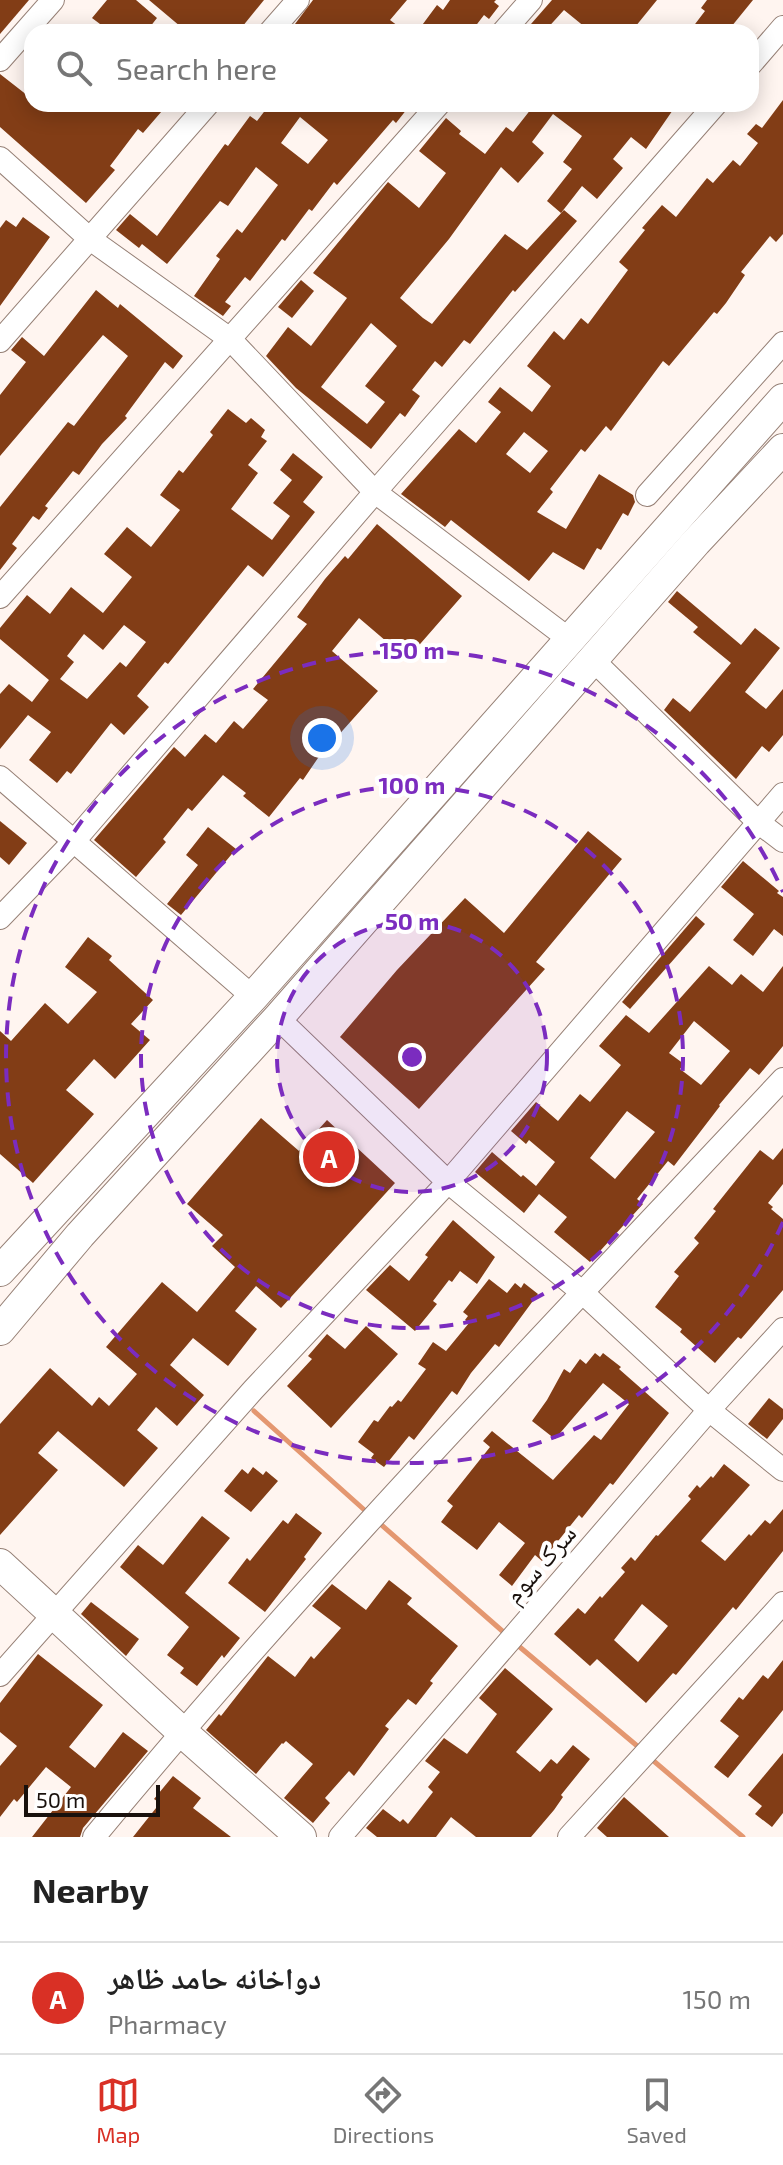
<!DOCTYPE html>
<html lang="en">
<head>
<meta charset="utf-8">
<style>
  :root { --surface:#fff; --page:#f2f2f2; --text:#222; --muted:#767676; --line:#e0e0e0; --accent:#d93025 }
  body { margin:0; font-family:"Exo 2","Noto Naskh Arabic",sans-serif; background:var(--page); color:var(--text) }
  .scale { position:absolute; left:24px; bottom:20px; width:136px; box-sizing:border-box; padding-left:8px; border:4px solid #19110d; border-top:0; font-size:22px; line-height:28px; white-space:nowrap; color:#19110d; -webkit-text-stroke:6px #fff; paint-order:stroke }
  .you { position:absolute; left:322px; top:738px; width:28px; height:28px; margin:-20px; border:6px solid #fff; border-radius:50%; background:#1a73e8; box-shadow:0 0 0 12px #1a73e833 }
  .badge { display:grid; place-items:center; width:52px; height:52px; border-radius:50%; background:var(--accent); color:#fff; font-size:26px; font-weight:700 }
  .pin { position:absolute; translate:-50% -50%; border:4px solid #fff; box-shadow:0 2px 8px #0006 }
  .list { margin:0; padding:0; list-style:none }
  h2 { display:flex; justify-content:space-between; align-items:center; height:104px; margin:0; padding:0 32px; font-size:34px }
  h2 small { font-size:26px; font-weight:400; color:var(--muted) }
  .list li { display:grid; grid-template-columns:52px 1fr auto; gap:24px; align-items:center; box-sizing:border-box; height:112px; padding:0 32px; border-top:2px solid var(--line) }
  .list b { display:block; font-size:30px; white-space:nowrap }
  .list p { margin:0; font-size:26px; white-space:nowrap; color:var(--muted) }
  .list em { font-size:26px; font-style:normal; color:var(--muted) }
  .icon { flex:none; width:44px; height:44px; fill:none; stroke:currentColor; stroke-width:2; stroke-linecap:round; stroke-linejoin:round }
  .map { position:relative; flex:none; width:783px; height:1837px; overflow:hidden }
  .search { position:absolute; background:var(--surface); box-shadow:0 4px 20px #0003; left:24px; right:24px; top:24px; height:88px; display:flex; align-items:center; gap:20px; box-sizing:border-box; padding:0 28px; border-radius:24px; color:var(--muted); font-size:30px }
  .sheet { height:216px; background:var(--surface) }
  nav { display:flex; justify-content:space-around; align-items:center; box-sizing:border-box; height:112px; border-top:2px solid var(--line); background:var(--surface); font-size:22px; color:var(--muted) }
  nav a { display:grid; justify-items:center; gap:4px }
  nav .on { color:var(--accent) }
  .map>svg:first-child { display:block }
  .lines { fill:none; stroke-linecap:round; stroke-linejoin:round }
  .stream { stroke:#e49770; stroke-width:5 }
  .building { fill:#823d16; fill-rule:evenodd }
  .street-casing { stroke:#968076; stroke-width:24 }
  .secondary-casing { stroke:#968076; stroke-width:32 }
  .street { stroke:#fff; stroke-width:22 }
  .secondary { stroke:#fff; stroke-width:30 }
  .ring { fill:none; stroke:#7b2cbf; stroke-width:4; stroke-dasharray:14 10 }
  .labels { text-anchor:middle; stroke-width:8; stroke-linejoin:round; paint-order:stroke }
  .street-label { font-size:26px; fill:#19110d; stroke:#fff }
  .centre { fill:#7b2cbf; stroke:#fff; stroke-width:4 }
  .ring-label { font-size:24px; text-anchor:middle; font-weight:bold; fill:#7b2cbf; stroke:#fff; stroke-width:8; stroke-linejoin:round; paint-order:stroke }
</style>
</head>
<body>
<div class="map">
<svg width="783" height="1837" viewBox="0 0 783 1837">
  <rect width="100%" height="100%" fill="#fff5f0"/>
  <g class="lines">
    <!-- stream -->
    <g class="stream">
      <path d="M254,1411L370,1515"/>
      <path d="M377,1521L508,1636"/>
      <path d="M515,1643L642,1750"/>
      <path d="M649,1757L743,1837"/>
    </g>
  </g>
  <!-- building -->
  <g class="building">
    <path d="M0,0H29L0,34Z"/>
    <path d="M107,0H136L157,18L146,32H94L100,24L92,18Z"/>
    <path d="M149,0H264L238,32H187Z"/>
    <path d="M313,0H407L390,20L406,32H289Z"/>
    <path d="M450,0H496L494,2L499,6L489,19L484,15L471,32H417L437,5L443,10Z"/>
    <path d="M552,0H657L631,32H591L564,10L544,32H524Z"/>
    <path d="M707,0H753L727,32H689L705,11L701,8Z"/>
    <path d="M0,74L32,99V104H168L143,133L138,129L110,166L115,170L86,203L0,127Z"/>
    <path d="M783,100V234L776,242L770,236L741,272L745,275L726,303L717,314L714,312L669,366L663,361L611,431L606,426L585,452L581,449L550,489L553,492L537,512L566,529L599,474L633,495L635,502L628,516L623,513L601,550L597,548L584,570L553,552L529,581L451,520L445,527L401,494L459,429L476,443L501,412L488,402L500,387L532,412L551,386L527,366L554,331L564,340L581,318L588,324L628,270L619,262L645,230L642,228L662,205L676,217L707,178L713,183L733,160L740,166L758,143L747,134L756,124L762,128ZM524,432L548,451L530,473L506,454Z"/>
    <path d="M270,104H411L396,123L393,120L337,185L334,182L312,211L309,209L285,241L282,239L250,281L245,277L225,302L231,306L223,316L194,296L220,259L216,256L237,229L242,233L278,185L256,167L228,206L220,201L167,264L142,244L139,248L116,230L130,214L157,236L225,144L228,146L250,116L257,121ZM300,117L328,140L308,164L281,143Z"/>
    <path d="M535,104H677L646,149L631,137L613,159L623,168L597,199L582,186L561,213L547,201L572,169L563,162L582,136L553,114L532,142L544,153L518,183L501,167L449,239L400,298L423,318L432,324L505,234L527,250L564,210L577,221L515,292L513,290L470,344L464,340L442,367L435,361L412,390L420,396L405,417L400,413L371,449L296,388L266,356L288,327L311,346L347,298L313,273L388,182L419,208L446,173L419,151L446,118L461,131L459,134L485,154L506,127L513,132ZM371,323L397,346L365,386L385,402L367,424L321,387Z"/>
    <path d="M23,217L50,237L0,306V228L6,220L16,227Z"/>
    <path d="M301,280L314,291L292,318L278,307Z"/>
    <path d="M96,290L118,308L120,304L183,356L173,369L165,362L125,416L127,418L102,444L79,475L73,471L45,506L48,508L39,520L33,516L12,544L17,548L0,570V507L68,422L74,426L128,356L103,335L0,456V395L26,362L11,350L22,337L44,356Z"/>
    <path d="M228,409L246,423L251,418L265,430L261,437L267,441L248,465L258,473L231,509L272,540L290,516L273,503L292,480L280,470L293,453L323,477L303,502L315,512L263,577L248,565L168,664L165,662L137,696L149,707L124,735L111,723L71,774L67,771L57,783L29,760L51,732L28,715L0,749V694L9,684L32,702L49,680L0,639V628L27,595L50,614L71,587L103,613L132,577L104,554L127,527L151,547L180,510L160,495L179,470L183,473L213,435L210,432ZM124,625L146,642L126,667L120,662L87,699L60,679L74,662L67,656L84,634L103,650Z"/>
    <path d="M377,524L462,596L407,659L359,618L332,651L378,691L318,758L303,780L300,778L269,817L243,796L246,793L223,775L192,811L188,808L163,839L166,842L136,877L94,840L174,747L185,757L205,734L216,743L234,721L243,729L268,700L253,689L307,624L297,617L325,579L345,556L348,559Z"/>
    <path d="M677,591L741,645L755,628L780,648L745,692L766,709L783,689V735L769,752L762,746L736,779L664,710L673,698L690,712L731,663L693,632L698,627L668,602Z"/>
    <path d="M0,821L27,843L9,865L0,857Z"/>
    <path d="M208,827L236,849L181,915L167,904L198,865L186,855Z"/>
    <path d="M588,831L622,859L536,962L545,969L419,1109L340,1037L397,970L465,898L504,933Z"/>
    <path d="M743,861L779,891L777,893L783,897V936L774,929L753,956L733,940L754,914L721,887Z"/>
    <path d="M696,916L705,924L630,1009L622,1002Z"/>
    <path d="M88,937L112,956L109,960L153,1000L131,1024L150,1040L115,1079L94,1059L66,1090L94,1114L33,1183L0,1154V1031L11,1041L45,1003L68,1024L97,992L65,967Z"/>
    <path d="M709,966L732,985L741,974L763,992L783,966V1046L759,1075L750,1068L719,1105L720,1106L674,1166L668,1161L637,1199L643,1204L590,1262L554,1232L567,1217L539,1194L524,1213L475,1172L492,1152L521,1177L523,1175L536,1186L555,1162L529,1140L526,1144L511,1131L536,1102L558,1121L580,1094L590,1102L621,1065L599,1046L626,1015L649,1033ZM694,1021L730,1051L701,1085L680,1069L684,1064L669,1053ZM627,1111L655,1132L615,1179L590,1158Z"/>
    <path d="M261,1118L299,1151L327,1120L395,1183L281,1308L256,1286L235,1311L257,1329L228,1366L193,1338L170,1365L204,1395L177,1426L156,1407L137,1430L158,1448L124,1487L58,1431L38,1453L58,1470L0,1535V1424L50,1368L92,1406L99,1397L109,1406L137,1374L106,1347L162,1282L197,1312L235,1267L212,1246L223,1235L187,1204Z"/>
    <path d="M783,1148V1184L768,1203L773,1207L771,1209L783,1219V1290L741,1339L738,1337L715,1363L680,1332L682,1329L655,1307L679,1276L674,1272L699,1243L694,1238L716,1211L713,1209L760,1150L773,1160Z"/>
    <path d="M453,1220L495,1257L477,1284L460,1271L452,1282L449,1280L433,1301L437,1304L415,1331L366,1290L390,1265L409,1281L428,1257L425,1255Z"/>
    <path d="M489,1279L507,1293L515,1283L521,1288L524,1283L538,1294L499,1347L495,1344L471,1373L457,1395L452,1391L414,1440L409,1436L384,1467L371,1458L374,1454L358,1442L374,1420L378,1422L390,1406L392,1407L398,1400L401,1402L426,1369L418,1364L433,1342L446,1351L469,1323L465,1320L468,1316L463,1312Z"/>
    <path d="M366,1326L398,1354L331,1428L287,1386L312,1359L308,1356L327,1334L345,1349Z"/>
    <path d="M595,1353L600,1357L603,1353L621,1367L619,1369L669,1413L613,1485L610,1483L582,1518L579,1515L542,1561L535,1555L512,1586L499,1575L525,1543L499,1522L477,1550L441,1522L453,1506L447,1501L490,1447L483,1441L492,1431L553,1480L594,1435L601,1440L629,1404L603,1383L555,1439L532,1421L547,1400L564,1369L570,1373L580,1359L586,1364Z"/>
    <path d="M769,1398L783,1409V1419L767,1439L748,1424Z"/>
    <path d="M724,1464L750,1485L701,1541L725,1561L749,1534L751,1536L765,1520L770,1524L783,1509V1551L736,1610L733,1607L676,1675L673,1673L646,1703L597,1659L590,1666L554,1634L578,1608L585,1614L600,1596L602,1598L625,1572L621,1568L631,1557L635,1561L656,1535L658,1536L691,1499L688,1496L697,1485L700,1488L711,1476L713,1478ZM642,1604L668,1626L638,1662L614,1640Z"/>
    <path d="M253,1467L263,1475L266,1471L278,1481L251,1512L224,1491L242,1469L248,1474Z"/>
    <path d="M296,1513L322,1533L304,1557L306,1559L265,1612L228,1583L247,1558L250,1561L283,1520L288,1524Z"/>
    <path d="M202,1516L230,1538L185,1593L240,1638L224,1658L222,1655L197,1686L180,1673L184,1668L167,1655L189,1627L120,1567L138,1545L163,1565Z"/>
    <path d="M389,1580L412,1598L407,1604L458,1646L430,1681L433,1683L416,1705L408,1699L385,1726L389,1729L354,1776L349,1771L325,1798L330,1803L313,1823L284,1798L313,1764L286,1741L283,1744L282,1743L256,1774L206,1730L219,1714L221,1716L268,1656L295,1677L311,1656L314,1659L341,1628L312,1606L332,1584L366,1610Z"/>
    <path d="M91,1602L139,1639L126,1656L81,1614Z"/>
    <path d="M38,1654L103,1705L69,1747L95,1768L123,1732L148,1751L83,1828L80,1837H32L71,1787L46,1767L17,1802L14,1799L0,1817V1766L17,1746L0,1732V1703Z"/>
    <path d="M783,1660V1710L728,1778L714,1767L739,1736L720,1721L739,1697L743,1700L763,1675L768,1679Z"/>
    <path d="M505,1668L553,1709L516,1752L540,1772L551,1759L557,1764L573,1745L590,1759L561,1795L563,1797L554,1810L531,1837H476L451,1817L436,1837H377L366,1828L383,1809L400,1822L403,1819L408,1824L433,1792L428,1787L440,1772L425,1761L444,1738L467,1754L497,1714L479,1698Z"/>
    <path d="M783,1753V1813L772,1827L755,1814L762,1806L748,1795Z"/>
    <path d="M173,1776L201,1798L193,1808L231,1837H133L160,1803L154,1799Z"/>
    <path d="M624,1797L669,1837H607L597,1828Z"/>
  </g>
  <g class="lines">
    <defs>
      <g id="street">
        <path d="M270,32L298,0"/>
        <path d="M503,32L531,0"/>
        <path d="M0,60L53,0"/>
        <path d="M751,64L783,27"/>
        <path d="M0,158L90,239L230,339L375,492L569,639"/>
        <path d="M0,341L208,104"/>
        <path d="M647,495L783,343"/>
        <path d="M0,597L439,104"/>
        <path d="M593,660L758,822L783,841"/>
        <path d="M0,777L253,997"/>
        <path d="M0,918L74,841L375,492L716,104"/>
        <path d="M278,1018L448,1182L583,1293L709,1410L783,1470"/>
        <path d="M0,1675L253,1390L448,1182L783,794"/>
        <path d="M94,1837C311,1574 550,1328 783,1079"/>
        <path d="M340,1837L709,1410L783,1329"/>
        <path d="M569,1837L783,1603"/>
      </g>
      <g id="secondary">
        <path d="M0,1271L253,997L783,399"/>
        <path d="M0,1330L80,1235L278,1018L696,542L783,449"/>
        <path d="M0,1564L181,1731L301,1837"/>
      </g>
    </defs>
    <!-- street casing -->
    <use href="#street" class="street-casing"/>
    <!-- secondary casing -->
    <use href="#secondary" class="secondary-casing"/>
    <!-- street -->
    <use href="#street" class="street"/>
    <!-- secondary -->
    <use href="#secondary" class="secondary"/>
  </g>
  <!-- distance rings -->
  <circle cx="412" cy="1057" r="135" fill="#7b2cbf" fill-opacity=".12"/>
  <g class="ring">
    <circle cx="412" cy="1057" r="135"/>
    <circle cx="412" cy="1057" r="271"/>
    <path d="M783 1222A406 406 0 1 1 783 892"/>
  </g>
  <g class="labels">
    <!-- street labels -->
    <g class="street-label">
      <text transform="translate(540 1564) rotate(-49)" y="9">سرک سوم</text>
    </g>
  </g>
  <circle cx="412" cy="1057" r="12" class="centre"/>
  <g class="ring-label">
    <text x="412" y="659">150 m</text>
    <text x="412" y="794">100 m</text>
    <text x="412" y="930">50 m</text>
  </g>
</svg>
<div class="scale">50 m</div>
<div class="you"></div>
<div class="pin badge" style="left:329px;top:1157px">A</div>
<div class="search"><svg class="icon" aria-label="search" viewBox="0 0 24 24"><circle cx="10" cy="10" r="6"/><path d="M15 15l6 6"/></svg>Search here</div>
</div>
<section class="sheet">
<h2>Nearby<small></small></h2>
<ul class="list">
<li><span class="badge">A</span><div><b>دواخانه حامد ظاهر</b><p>Pharmacy</p></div><em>150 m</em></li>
</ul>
</section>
<nav>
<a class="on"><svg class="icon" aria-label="map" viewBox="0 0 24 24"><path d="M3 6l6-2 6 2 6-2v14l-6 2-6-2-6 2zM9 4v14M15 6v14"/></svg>Map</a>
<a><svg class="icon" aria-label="directions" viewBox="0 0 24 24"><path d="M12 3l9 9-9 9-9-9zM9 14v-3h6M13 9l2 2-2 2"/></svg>Directions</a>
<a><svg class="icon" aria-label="saved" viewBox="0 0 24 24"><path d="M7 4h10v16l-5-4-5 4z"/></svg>Saved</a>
</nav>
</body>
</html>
